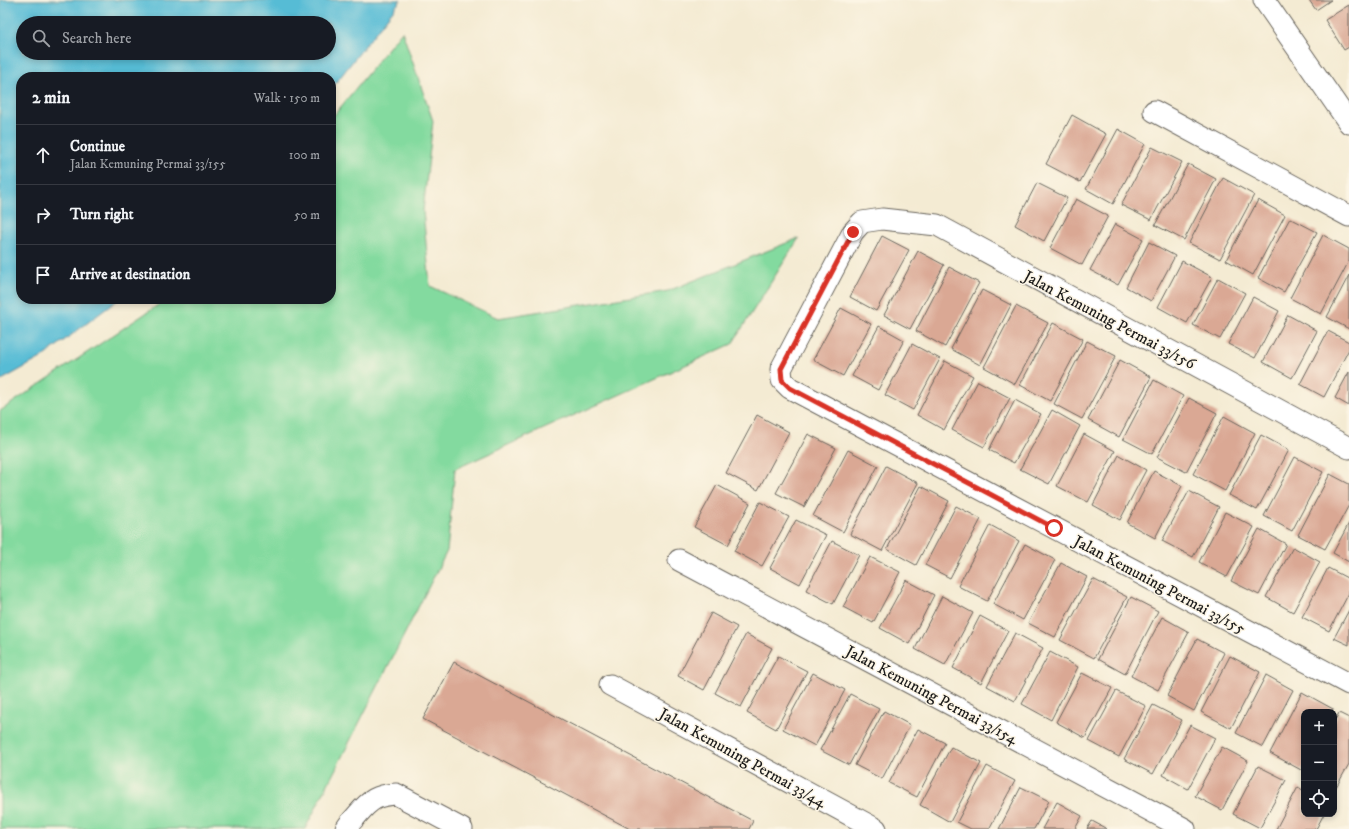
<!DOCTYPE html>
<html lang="en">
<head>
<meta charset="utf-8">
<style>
  :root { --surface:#171b24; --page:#242831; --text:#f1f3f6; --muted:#9ea1a6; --line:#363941 }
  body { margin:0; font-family:"IM FELL DW Pica",serif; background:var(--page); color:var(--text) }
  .controls { position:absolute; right:12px; bottom:12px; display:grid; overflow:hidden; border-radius:8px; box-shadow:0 2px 6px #0003 }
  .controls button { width:36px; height:36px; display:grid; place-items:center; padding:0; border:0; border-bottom:1px solid var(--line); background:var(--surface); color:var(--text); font:20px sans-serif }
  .stop { position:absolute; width:12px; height:12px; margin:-9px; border:3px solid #d93025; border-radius:50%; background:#fff }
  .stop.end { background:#d93025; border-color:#fff; box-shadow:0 1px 4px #0008 }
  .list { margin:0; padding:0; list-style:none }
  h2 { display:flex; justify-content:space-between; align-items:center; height:52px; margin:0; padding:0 16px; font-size:17px }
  h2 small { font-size:13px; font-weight:400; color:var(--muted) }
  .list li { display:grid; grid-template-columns:26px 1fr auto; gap:12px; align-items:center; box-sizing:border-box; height:60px; padding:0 16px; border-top:1px solid var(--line) }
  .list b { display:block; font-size:15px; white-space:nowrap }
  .list p { margin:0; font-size:13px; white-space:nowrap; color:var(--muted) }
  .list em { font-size:13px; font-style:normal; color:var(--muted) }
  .icon { flex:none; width:22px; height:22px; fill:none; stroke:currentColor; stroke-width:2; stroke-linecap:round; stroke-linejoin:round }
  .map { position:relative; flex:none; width:1349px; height:829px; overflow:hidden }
  .search { position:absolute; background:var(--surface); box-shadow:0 2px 6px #0003; left:16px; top:16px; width:320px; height:44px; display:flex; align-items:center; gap:10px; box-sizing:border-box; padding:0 14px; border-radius:22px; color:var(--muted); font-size:15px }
  .panel { position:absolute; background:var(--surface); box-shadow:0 2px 6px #0003; left:16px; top:72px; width:320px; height:232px; border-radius:16px }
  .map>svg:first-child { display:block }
  .green { fill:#83da9f; stroke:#507b5e }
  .water { fill:#57bcd5; stroke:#3a6c78; fill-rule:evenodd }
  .building { fill:#daa894 }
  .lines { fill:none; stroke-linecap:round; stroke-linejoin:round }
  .minor-casing { stroke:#68645c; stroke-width:23 }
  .minor { stroke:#fff; stroke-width:21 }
  .route { stroke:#d93025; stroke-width:5 }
  .labels { text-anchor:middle; stroke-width:3; stroke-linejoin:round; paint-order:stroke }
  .street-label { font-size:16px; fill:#1c1c1c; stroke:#fcf5e5 }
</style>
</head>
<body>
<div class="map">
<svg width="1349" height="829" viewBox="0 0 1349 829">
  <rect width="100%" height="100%" fill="#fcf5e5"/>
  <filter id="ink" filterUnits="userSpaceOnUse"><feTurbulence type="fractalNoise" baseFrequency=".025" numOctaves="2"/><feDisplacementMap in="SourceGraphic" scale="8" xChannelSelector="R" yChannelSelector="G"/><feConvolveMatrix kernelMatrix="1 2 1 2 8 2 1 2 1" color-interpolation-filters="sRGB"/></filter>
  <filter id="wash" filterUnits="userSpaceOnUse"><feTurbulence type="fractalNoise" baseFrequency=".012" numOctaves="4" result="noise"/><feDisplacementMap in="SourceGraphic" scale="16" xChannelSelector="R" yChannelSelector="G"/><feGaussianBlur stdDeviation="0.9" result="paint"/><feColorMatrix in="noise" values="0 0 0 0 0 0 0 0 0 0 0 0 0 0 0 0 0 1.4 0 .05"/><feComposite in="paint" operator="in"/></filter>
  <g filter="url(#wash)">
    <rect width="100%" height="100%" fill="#f4ebd3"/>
    <!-- green -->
    <path class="green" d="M402,31L433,121L423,211L430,286L498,318L668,291L799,238L732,344L455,469L447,551L305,829H0V411L167,299H331V119Z"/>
    <!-- water -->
    <path class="water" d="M0,0H401L331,89V77H21V299H119L41,358L0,381ZM23,23H329V53H23Z"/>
    <g id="blocks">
      <!-- building -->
      <g class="building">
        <path d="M1309,0H1331L1316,10Z"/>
        <path d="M1349,5V47L1344,50L1325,20Z"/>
        <path d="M1072,115L1106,134L1080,182L1046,164Z"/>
        <path d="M1118,129L1145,144L1113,204L1086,189Z"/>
        <path d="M1152,147L1182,162L1151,220L1121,205Z"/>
        <path d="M1188,164L1216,179L1184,240L1155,225Z"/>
        <path d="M1223,178L1254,195L1220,259L1189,243Z"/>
        <path d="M1037,183L1067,198L1044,241L1015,225Z"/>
        <path d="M1076,199L1108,216L1082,265L1050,248Z"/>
        <path d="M1258,200L1285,215L1253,275L1226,260Z"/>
        <path d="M1290,218L1317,232L1284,292L1258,278Z"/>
        <path d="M1115,224L1143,239L1118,285L1090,270Z"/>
        <path d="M1323,235L1349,249V261L1321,314L1290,298Z"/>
        <path d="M882,236L909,250L876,311L850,297Z"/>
        <path d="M1149,242L1175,256L1151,301L1126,287Z"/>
        <path d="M918,251L944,265L910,329L884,315Z"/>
        <path d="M1182,261L1212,277L1187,323L1158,307Z"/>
        <path d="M949,267L979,283L945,347L916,331Z"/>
        <path d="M1349,275V329L1327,317Z"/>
        <path d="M1218,278L1245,293L1220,339L1193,325Z"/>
        <path d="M982,290L1011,305L980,365L951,349Z"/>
        <path d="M1253,297L1279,311L1255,358L1228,344Z"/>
        <path d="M1016,306L1048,323L1015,384L984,367Z"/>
        <path d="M841,308L871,324L843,376L813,360Z"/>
        <path d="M1288,315L1317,331L1292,378L1263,362Z"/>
        <path d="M1053,323L1083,339L1050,401L1020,385Z"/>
        <path d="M879,326L904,340L878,390L852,376Z"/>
        <path d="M1328,331L1349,342V349L1324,397L1300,384Z"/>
        <path d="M1087,341L1116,356L1082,419L1054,404Z"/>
        <path d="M912,344L940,359L913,410L885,395Z"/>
        <path d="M1120,360L1151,377L1119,437L1088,420Z"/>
        <path d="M945,361L973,376L944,430L917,415Z"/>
        <path d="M1349,372V406L1335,398Z"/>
        <path d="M1154,380L1183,396L1152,454L1123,439Z"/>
        <path d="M978,381L1010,398L984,447L952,430Z"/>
        <path d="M1189,398L1217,413L1186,472L1157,457Z"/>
        <path d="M1015,400L1041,414L1014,463L989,450Z"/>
        <path d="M1052,410L1080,426L1049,484L1020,469Z"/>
        <path d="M757,415L789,432L758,490L726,473Z"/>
        <path d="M1224,416L1255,433L1225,491L1193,474Z"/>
        <path d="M808,434L836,448L804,507L776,493Z"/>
        <path d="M1084,434L1115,451L1088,502L1057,486Z"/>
        <path d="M1261,435L1289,450L1257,510L1229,495Z"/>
        <path d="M848,450L878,466L843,532L813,516Z"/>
        <path d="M1119,455L1146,470L1120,520L1093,505Z"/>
        <path d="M1295,457L1323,472L1292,531L1264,516Z"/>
        <path d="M886,466L918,483L882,551L850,534Z"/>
        <path d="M1154,471L1182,486L1155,538L1127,523Z"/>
        <path d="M1330,474L1349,484V505L1325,549L1298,535Z"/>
        <path d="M717,485L750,503L728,545L694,527Z"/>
        <path d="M921,486L949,501L916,565L887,549Z"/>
        <path d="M1189,491L1219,507L1193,557L1162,541Z"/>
        <path d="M760,502L789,517L762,566L734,551Z"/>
        <path d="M956,506L981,519L950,578L925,565Z"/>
        <path d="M1225,512L1254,527L1227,577L1199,562Z"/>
        <path d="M796,520L826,535L800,584L770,568Z"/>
        <path d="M1349,523V562L1333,553Z"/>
        <path d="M990,525L1019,541L987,601L958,586Z"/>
        <path d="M1259,529L1286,544L1259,595L1231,581Z"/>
        <path d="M832,541L859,555L833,604L806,590Z"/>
        <path d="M1025,544L1055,560L1023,620L993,604Z"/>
        <path d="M1293,547L1320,562L1293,612L1266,597Z"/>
        <path d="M870,557L900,572L873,623L843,607Z"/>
        <path d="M1061,563L1087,577L1055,637L1028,623Z"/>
        <path d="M1328,568L1349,579V593L1329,631L1302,617Z"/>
        <path d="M1093,579L1127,597L1094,658L1060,640Z"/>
        <path d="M906,580L934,595L909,644L880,628Z"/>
        <path d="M942,596L973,613L945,665L915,649Z"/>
        <path d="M1131,597L1158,611L1125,674L1098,659Z"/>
        <path d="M1349,610V645L1334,638Z"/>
        <path d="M711,613L737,627L704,690L678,676Z"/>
        <path d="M980,616L1008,631L981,683L953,668Z"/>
        <path d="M1162,617L1189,632L1158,690L1131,676Z"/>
        <path d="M1015,633L1043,648L1015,701L987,686Z"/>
        <path d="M746,634L772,648L741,707L715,693Z"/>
        <path d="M1197,639L1224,653L1194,711L1167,696Z"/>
        <path d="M1050,652L1078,667L1051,720L1022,704Z"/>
        <path d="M778,656L807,671L776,729L747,713Z"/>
        <path d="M1230,656L1260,672L1231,728L1201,712Z"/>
        <path d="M454,662L753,821L749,829H630L423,719Z"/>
        <path d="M813,673L845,690L815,746L783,729Z"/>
        <path d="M1082,673L1112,688L1085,738L1056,722Z"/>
        <path d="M1266,675L1293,690L1263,747L1236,733Z"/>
        <path d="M1116,691L1146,706L1119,757L1089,741Z"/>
        <path d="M1302,692L1333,709L1332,712H1304V764L1301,770L1270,753Z"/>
        <path d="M850,694L879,709L849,765L820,750Z"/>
        <path d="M1153,705L1182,720L1153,774L1124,759Z"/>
        <path d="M884,711L910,725L882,779L855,765Z"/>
        <path d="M1339,713L1349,718V764L1335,789L1334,788V722Z"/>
        <path d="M1190,725L1215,738L1188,789L1163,775Z"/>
        <path d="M918,729L945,743L917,797L889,783Z"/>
        <path d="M951,747L981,763L950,822L920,805Z"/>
        <path d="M1222,747L1248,761L1222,810L1195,796Z"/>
        <path d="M987,766L1015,781L989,829H971L957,822Z"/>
        <path d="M1258,766L1286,780L1260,828L1233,814Z"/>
        <path d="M1021,787L1049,801L1034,829H999Z"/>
        <path d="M1298,787L1304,791V814H1324L1316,829H1276Z"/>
        <path d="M1057,802L1082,816L1075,829H1042Z"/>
        <path d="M1092,821L1107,829H1087Z"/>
      </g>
    </g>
  </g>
  <g filter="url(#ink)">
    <use href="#blocks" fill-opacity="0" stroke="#68645c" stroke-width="1"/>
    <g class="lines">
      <defs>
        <g id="minor">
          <path d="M1264,0L1349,123"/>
          <path d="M1154,111L1349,216"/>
          <path d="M1349,448L937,225L882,219L862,222L853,232L781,369L782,380L790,388L1349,684"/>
          <path d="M679,560L1185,829"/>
          <path d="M610,685L876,829"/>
          <path d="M346,829C349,823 354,819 358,814C370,800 377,795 396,794L462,829"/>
        </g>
      </defs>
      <!-- minor casing -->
      <use href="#minor" class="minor-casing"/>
      <!-- minor -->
      <use href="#minor" class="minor"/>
    </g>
  </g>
  <g class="lines" filter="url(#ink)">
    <!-- route -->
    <path class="route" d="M853,232L781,369L782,380L790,388L1054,528"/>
  </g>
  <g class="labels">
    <!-- street labels -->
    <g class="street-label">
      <text transform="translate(1110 319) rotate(28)" y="6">Jalan Kemuning Permai 33/156</text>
      <text transform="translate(1160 584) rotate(28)" y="6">Jalan Kemuning Permai 33/155</text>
      <text transform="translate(932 694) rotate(28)" y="6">Jalan Kemuning Permai 33/154</text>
      <text transform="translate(743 757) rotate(29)" y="6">Jalan Kemuning Permai 33/44</text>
    </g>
  </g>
</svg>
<div class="controls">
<button>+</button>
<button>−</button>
<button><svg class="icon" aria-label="locate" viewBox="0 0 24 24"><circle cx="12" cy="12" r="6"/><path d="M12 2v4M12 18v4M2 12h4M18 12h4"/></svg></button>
</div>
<div class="stop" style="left:1054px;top:528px"></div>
<div class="stop end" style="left:853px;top:232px"></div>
<div class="search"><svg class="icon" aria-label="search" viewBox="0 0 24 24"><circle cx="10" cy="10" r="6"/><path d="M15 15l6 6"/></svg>Search here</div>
<section class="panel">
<h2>2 min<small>Walk · 150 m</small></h2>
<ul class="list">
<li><svg class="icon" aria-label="ahead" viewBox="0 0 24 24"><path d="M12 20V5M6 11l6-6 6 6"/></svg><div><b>Continue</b><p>Jalan Kemuning Permai 33/155</p></div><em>100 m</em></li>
<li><svg class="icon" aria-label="right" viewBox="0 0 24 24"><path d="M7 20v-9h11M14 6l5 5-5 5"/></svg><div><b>Turn right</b></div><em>50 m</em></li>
<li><svg class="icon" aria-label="arrive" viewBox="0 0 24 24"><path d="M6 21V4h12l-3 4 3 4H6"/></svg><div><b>Arrive at destination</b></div></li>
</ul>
</section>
</div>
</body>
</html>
